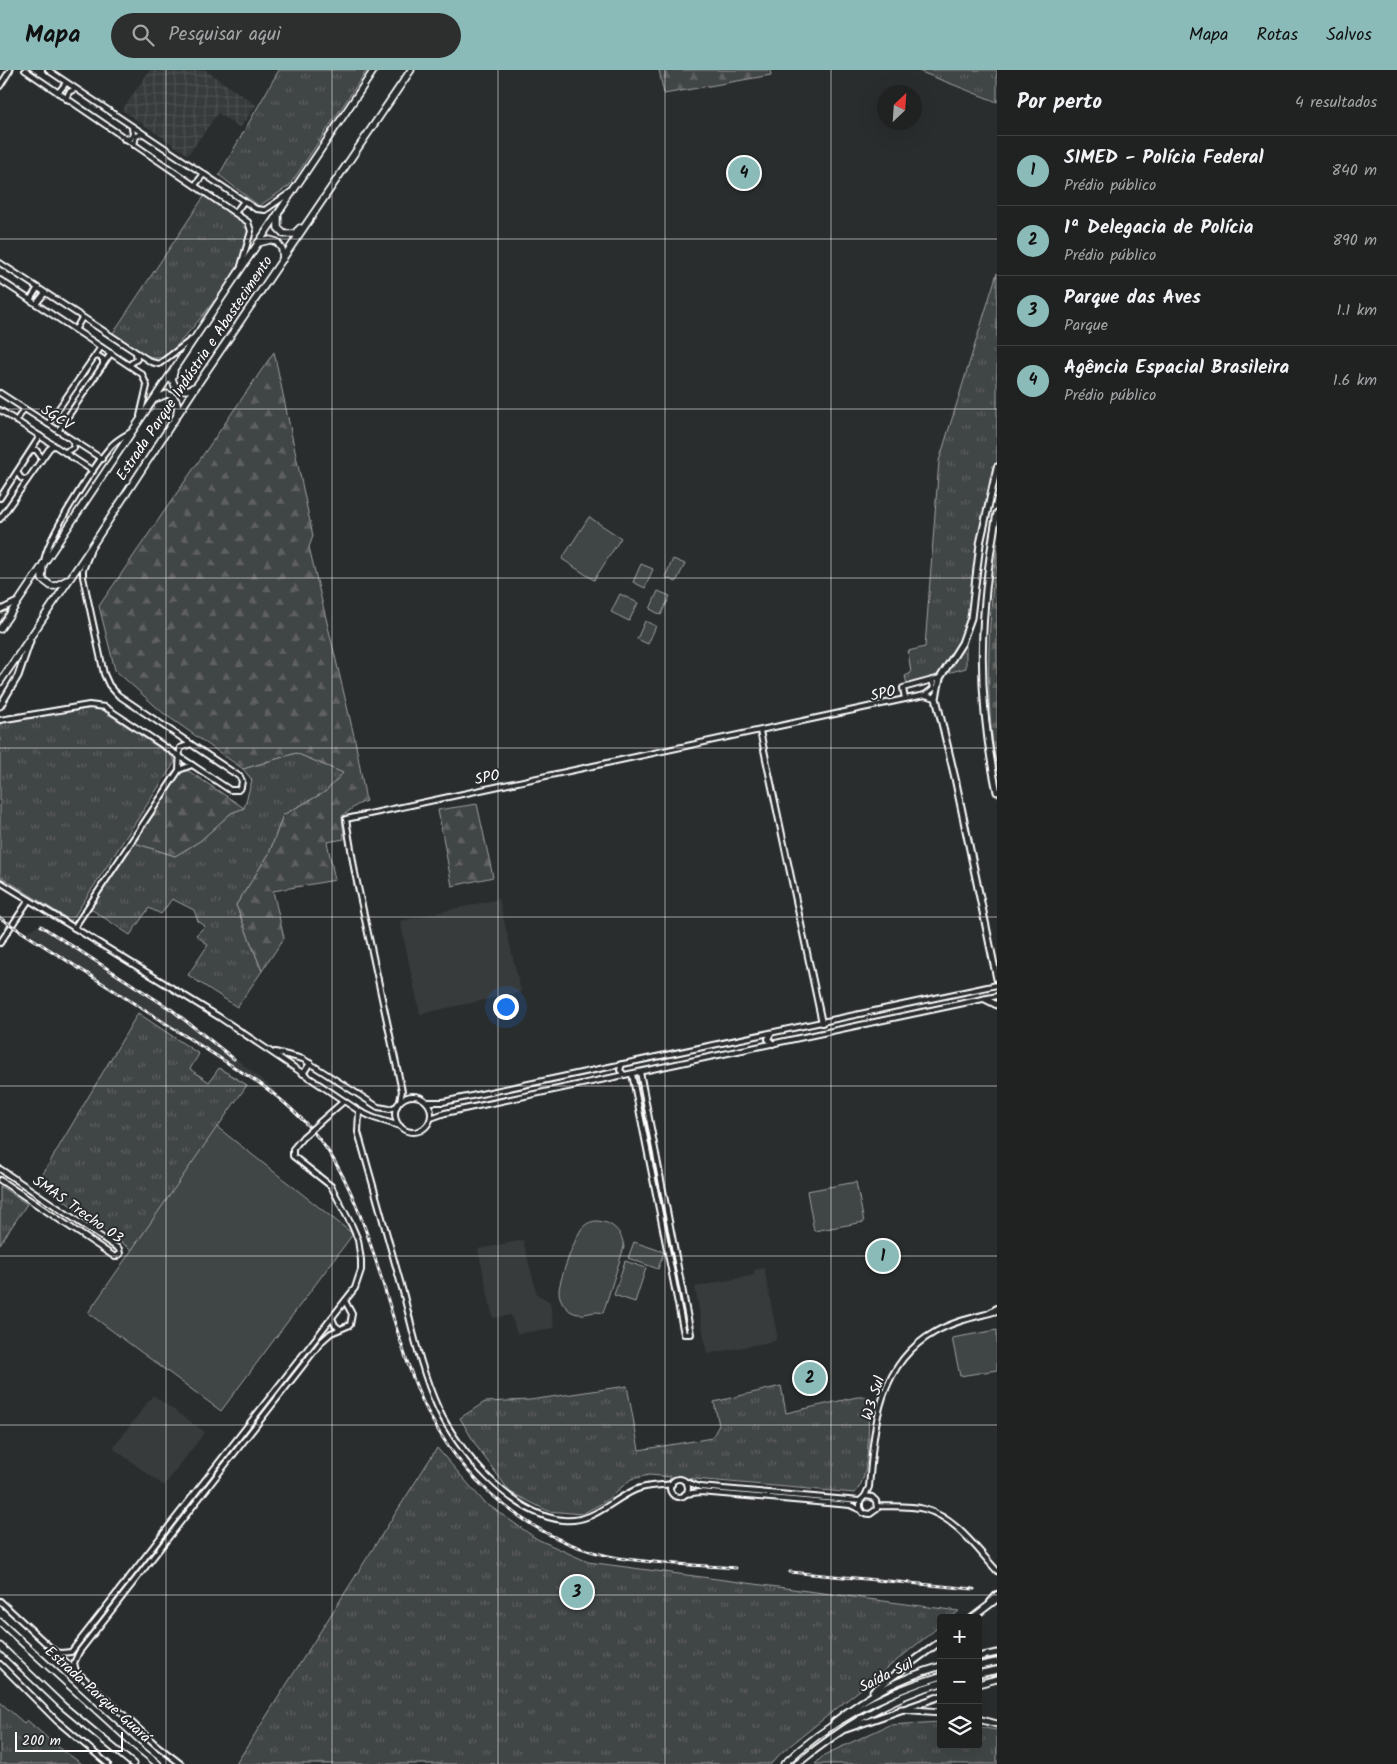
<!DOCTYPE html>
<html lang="pt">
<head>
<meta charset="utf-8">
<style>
  :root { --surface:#202222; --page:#2d2f2f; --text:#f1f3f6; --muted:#a2a4a5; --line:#3d3f40; --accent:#8bbbb9 }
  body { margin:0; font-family:Kalam,sans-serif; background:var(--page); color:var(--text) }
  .controls { position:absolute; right:15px; bottom:15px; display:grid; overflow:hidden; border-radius:5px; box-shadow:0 5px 20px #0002 }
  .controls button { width:45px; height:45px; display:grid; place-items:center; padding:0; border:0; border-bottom:1px solid var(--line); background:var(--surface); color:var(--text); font:25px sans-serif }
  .compass { position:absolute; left:877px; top:15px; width:45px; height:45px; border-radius:50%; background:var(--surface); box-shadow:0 5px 20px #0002; rotate:25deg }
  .scale { position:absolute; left:15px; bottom:12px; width:108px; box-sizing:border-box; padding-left:5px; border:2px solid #fff; border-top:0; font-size:14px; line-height:18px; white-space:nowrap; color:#fff; -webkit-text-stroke:4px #2a2d2e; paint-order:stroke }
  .you { position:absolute; left:505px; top:936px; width:18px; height:18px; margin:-12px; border:4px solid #fff; border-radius:50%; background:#1a73e8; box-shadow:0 0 0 8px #1a73e833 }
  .badge { display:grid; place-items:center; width:32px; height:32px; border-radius:50%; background:var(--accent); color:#111; font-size:16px; font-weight:700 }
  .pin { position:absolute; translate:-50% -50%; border:2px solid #fff; box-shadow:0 1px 5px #0006 }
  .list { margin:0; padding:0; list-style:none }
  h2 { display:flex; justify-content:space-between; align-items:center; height:65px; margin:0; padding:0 20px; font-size:21px }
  h2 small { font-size:16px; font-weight:400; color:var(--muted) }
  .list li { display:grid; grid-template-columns:32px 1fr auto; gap:15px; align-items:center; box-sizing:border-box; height:70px; padding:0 20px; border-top:1px solid var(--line) }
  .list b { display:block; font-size:19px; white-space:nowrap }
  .list p { margin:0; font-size:16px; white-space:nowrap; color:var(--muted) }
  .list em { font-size:16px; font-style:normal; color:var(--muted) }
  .icon { flex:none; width:28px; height:28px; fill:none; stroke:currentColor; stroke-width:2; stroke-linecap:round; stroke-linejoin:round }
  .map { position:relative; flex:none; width:997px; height:1694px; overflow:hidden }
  header { display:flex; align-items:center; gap:30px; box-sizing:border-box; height:70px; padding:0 25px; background:var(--accent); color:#111 }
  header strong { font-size:24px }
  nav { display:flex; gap:28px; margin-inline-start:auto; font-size:18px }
  .search { width:350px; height:45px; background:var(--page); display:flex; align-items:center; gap:12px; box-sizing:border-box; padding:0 18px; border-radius:28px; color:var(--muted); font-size:19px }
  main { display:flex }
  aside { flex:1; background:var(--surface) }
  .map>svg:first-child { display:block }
  .built { fill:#373a3b }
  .industrial { fill:url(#industrial-grid) }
  .grass { fill:url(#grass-tufts); stroke:#a0a2a2 }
  .forest { fill:url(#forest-firs); stroke:#a0a2a2 }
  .cemetery { fill:url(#cemetery-stones); stroke:#a0a2a2 }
  .pitch { fill:#414445; stroke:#a0a2a2 }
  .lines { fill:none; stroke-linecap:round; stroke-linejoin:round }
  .minor-casing { stroke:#fff; stroke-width:8 }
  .major-casing { stroke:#fff; stroke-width:9 }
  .highway-casing { stroke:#fff; stroke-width:9 }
  .minor { stroke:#2a2d2e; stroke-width:4 }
  .major { stroke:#2a2d2e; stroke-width:5 }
  .highway { stroke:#2a2d2e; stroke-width:5.5 }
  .rail-casing { stroke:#fff; stroke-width:3 }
  .rail { stroke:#2a2d2e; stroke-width:1; stroke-dasharray:4; stroke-linecap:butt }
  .minor-bridge-casing { stroke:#fff; stroke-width:8; stroke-linecap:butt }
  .minor-bridge { stroke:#2a2d2e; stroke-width:4 }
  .grid { fill:none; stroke:#fff; stroke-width:1; stroke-opacity:0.55 }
  .labels { text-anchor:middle; stroke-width:4; stroke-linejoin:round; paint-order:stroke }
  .street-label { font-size:15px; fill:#fff; stroke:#2a2d2e }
</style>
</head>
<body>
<header>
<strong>Mapa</strong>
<div class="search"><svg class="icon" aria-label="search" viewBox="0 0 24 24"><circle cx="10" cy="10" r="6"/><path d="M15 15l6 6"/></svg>Pesquisar aqui</div>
<nav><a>Mapa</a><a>Rotas</a><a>Salvos</a></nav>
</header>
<main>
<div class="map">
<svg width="997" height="1694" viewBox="0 0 997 1694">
  <defs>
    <pattern id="industrial-grid" width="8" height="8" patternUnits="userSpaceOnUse" patternTransform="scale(1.25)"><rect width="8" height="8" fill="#373a3b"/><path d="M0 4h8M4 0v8" fill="none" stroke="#4b4e4f"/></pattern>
    <pattern id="grass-tufts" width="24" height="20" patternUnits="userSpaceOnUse" patternTransform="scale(1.25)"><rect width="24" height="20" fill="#414445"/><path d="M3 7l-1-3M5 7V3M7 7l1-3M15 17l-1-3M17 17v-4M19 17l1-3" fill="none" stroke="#5e6061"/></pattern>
    <pattern id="forest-firs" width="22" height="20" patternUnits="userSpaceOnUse" patternTransform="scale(1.25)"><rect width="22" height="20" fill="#414445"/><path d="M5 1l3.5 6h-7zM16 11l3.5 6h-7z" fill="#5e6061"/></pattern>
    <pattern id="cemetery-stones" width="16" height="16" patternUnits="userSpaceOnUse" patternTransform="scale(1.25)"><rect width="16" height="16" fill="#414445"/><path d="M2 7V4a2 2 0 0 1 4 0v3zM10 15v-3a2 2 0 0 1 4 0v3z" fill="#5e6061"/></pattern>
  </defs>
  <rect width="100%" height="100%" fill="#2a2d2e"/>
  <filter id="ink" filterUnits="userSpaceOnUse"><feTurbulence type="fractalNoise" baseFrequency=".02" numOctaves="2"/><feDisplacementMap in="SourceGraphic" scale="10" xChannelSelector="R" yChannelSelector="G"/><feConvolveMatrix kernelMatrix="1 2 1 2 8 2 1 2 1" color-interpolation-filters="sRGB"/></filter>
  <g filter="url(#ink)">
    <!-- built -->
    <g class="built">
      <path d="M499,829L521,922L420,944L400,851Z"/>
      <path d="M40,855L173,938L276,1021L274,1023L26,862Z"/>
      <path d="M523,1170L537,1224L550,1232L554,1258L517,1264L511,1245L493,1248L478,1179Z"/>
      <path d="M764,1198L777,1265L775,1271L707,1284L695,1217L754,1205V1200Z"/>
      <path d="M153,1325L205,1362L164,1416L113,1378Z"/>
    </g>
    <!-- industrial -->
    <path class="industrial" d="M150,0H205L256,35L240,58L218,43L188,85L122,40Z"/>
    <!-- grass -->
    <g class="grass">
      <path d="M279,0H367L289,116L259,136L219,105Z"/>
      <path d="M916,0H997V32Z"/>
      <path d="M205,125C214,131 242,145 246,154C261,185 186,266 165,288H155L146,285L113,263Z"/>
      <path d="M997,203V392L972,511L966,565V598L907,614L905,606L911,603L908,581L925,577L939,391Z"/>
      <path d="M93,638L102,640L173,687L175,692L71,851L0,806V653Z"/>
      <path d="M296,683L344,703L325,722L283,745L269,784L236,835L262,901L237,937L188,905L208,875L196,865L205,856L198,851L194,840L172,829L161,844L149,838L130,865L91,839L135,773L175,786L200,771L231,743L244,738L252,710L243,699Z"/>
      <path d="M138,943L199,984L190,999L209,1012L219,998L247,1015L132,1180L38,1112Z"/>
      <path d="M0,1116L27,1134L0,1174Z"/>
      <path d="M627,1316L639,1380L712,1368L719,1355L714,1332L781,1316L786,1343L857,1327H868C868,1350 872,1407 855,1423L649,1405L631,1409L606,1431L582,1444L548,1441L510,1422L477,1377L460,1348L485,1332L530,1330Z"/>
      <path d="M437,1378L484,1432L537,1469L588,1492L959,1541L950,1548H941V1555L781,1683L771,1694H236Z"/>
      <path d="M0,1632L24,1653L27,1650L53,1673L82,1694H0Z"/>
      <path d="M941,1652V1675H978V1657L997,1660V1694H815L824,1685L889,1655Z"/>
    </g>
    <!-- forest -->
    <g class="forest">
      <path d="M659,0H770L771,5L664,24Z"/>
      <path d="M274,282L313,466L309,477L355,670L366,731L357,735L342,746L344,769L327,772L335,810L273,821L284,868L262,901L236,835L269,784L283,745L325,722L343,703L296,683L243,699L163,643L115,600L99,536Z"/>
      <path d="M184,698L244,738L231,743L200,771L175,786L135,773Z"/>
      <path d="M477,734L493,807L452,816L438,740Z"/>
    </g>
    <!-- cemetery -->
    <path class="cemetery" d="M997,473V699C983,625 989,548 997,473Z"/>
    <!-- pitch -->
    <g class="pitch">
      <path d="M589,447L621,468L594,510L562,489Z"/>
      <path d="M673,489L685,494L676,512L665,507Z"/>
      <path d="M641,494L653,499L645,518L633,512Z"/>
      <path d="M658,521L670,526L661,545L650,539Z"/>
      <path d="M620,524L638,533L629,551L611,542Z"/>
      <path d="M645,551L656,556L648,574L637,569Z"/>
      <path d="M217,1057L353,1164L221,1341L88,1243Z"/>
      <path d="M856,1112L864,1152L814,1161L807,1121Z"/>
      <path d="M597,1151C613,1152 622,1162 624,1177L603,1243C592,1239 583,1249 570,1241C564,1236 559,1229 559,1221C559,1211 576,1164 583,1157C587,1153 592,1151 597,1151Z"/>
      <path d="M634,1172L664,1182L658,1199L628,1188Z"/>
      <path d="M625,1191L646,1198L635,1232L614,1225Z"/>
      <path d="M997,1260V1300L960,1306L952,1268Z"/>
    </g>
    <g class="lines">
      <defs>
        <g id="minor">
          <path d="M25,0L248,152L251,161L241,196"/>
          <path d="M48,0L256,139L265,140L291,122"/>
          <path d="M0,16L10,0"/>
          <path d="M58,23L66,13"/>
          <path d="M66,29L69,22L75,19"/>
          <path d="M124,69L131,68L133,64L132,58"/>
          <path d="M134,75L136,66L142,64"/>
          <path d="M195,115L203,105"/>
          <path d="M235,143L244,131"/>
          <path d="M0,193L151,292L159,294L191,270"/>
          <path d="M0,210L142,304L147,316L140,346"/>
          <path d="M30,230L37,219"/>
          <path d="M36,234L44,224"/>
          <path d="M75,260L82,248"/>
          <path d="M95,287L98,286L103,289V295"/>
          <path d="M129,295L137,289L136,283"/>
          <path d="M0,323L102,389"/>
          <path d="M0,340L93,401"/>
          <path d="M16,351L24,339"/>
          <path d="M48,354L101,277"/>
          <path d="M58,361L111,283"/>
          <path d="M32,380H36L42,388"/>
          <path d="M65,382L74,378L73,371"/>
          <path d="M17,402L21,408L27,410"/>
          <path d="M0,428L40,366"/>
          <path d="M0,449L49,379L54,375"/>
          <path d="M44,492C46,469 95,394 112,375C118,369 124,366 131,362"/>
          <path d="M0,540L16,532"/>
          <path d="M925,625L934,618L932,610"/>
          <path d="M905,629L903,618L940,608"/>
          <path d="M0,650L89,635L105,637L230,720H238L241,717L242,711L240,707L118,625L109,615L104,604L83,507V500L90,482"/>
          <path d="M760,661L822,953"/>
          <path d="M179,700L180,678L191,674"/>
          <path d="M0,812L219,947L359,1041L374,1048L400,1056"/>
          <path d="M74,858L179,700L192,695"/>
          <path d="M0,873L29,830"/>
          <path d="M771,963L768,969L773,974"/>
          <path d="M275,982L303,989L378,1037L390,1039L397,1036"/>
          <path d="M622,994L620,1000L624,1005"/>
          <path d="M303,1004L310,993"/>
          <path d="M632,1004L684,1264H691L640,1002"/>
          <circle cx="413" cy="1044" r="18"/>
          <path d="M400,1031L402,1021L355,803L346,749L905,629L925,625L936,628"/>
          <path d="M427,1032H443L997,915"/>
          <path d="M359,1041L358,1062C373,1116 388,1169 403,1222C413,1261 421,1301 438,1338C458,1381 512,1445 563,1450C593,1453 610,1431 635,1420C646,1415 659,1416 672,1414"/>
          <path d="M431,1048L445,1043L997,926"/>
          <path d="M321,1051L344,1031"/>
          <path d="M0,1099L119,1179L120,1184L115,1187L0,1110"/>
          <path d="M989,1243L997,1238"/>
          <path d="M332,1248L335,1255L340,1259"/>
          <circle cx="679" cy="1418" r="9"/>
          <path d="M684,1411L700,1417L860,1431L865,1426L872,1427L876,1431L877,1439L870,1444L863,1443L860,1438V1431"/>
          <path d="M685,1424L700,1422L850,1435L861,1440"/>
          <path d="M865,1426L869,1417C874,1359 877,1294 935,1262C954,1251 976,1247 997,1241"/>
          <path d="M877,1436C892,1437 910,1435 924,1439C955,1447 976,1478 997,1501"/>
          <path d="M0,1531L155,1674L181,1694"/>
          <path d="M990,1532L997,1524"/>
          <path d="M54,1581L61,1583L71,1582L355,1218L361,1200V1190L358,1170L352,1156L331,1116L293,1086V1079L303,1067"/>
          <path d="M0,1594L57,1651L108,1694"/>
          <path d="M76,1601L74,1593L79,1582L322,1271L331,1263L350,1255L352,1244L345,1231"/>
        </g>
        <g id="major">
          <path d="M997,397L980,474L971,548L962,573L940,608L936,628L955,708L997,909"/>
          <path d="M997,443C979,543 976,623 997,722"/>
          <path d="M0,636L18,606L30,571"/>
          <path d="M985,929L997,935"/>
          <path d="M972,1548L997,1529"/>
          <path d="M978,1587L997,1583"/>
          <path d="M978,1614L997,1609"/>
          <path d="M873,1621L941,1571"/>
          <path d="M901,1639L941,1642"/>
          <path d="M978,1649L997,1654"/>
          <path d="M834,1652C869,1624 898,1609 941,1596"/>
          <path d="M846,1659L941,1626"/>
        </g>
        <g id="highway">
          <path d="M278,144V158L284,164H294L300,158"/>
          <path d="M258,173L270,170L277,172L282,179L283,189"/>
          <path d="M174,302L172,309L175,316C182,320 187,322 194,317"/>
          <path d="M155,329L167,324C176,327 179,333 177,343"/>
          <path d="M43,494L42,509L51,516H55L67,510"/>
          <path d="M0,559L374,0"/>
          <path d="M0,612L92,476L197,315L411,0"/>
          <path d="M0,1552L137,1677L158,1694"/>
          <path d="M0,1576L63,1636L133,1694"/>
          <path d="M978,1596L997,1592"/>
          <path d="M978,1604L997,1600"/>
          <path d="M784,1694C828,1652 883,1623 941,1606"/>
          <path d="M797,1694C840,1659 887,1628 941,1613"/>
        </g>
      </defs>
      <!-- minor casing -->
      <use href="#minor" class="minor-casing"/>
      <!-- major casing -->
      <use href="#major" class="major-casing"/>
      <!-- highway casing -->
      <use href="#highway" class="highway-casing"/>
      <!-- minor -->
      <use href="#minor" class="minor"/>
      <!-- major -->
      <use href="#major" class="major"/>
      <!-- highway -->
      <use href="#highway" class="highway"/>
      <defs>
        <g id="rail">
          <path d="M0,848L259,1013C327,1061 349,1108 374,1185C390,1233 402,1285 423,1332C459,1410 533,1473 619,1488C658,1494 697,1495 736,1498"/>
          <path d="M41,856L172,940L234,989"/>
          <path d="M790,1502L974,1519"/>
        </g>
      </defs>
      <!-- rail casing -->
      <use href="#rail" class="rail-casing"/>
      <!-- rail -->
      <use href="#rail" class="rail"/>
      <defs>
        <path id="minor-bridge" d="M303,1067L321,1051"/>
      </defs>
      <!-- minor-bridge casing -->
      <use href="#minor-bridge" class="minor-bridge-casing"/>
      <!-- minor-bridge -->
      <use href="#minor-bridge" class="minor-bridge"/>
    </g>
  </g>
  <!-- grid -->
  <path class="grid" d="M166,0V1694M332,0V1694M498,0V1694M665,0V1694M831,0V1694M0,169H997M0,339H997M0,508H997M0,678H997M0,847H997M0,1016H997M0,1186H997M0,1355H997M0,1525H997"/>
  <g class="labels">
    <!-- street labels -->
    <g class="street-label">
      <text transform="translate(194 298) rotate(-56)" y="5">Estrada Parque Indústria e Abastecimento</text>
      <text transform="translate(57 347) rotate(33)" y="5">SGCV</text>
      <text transform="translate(883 623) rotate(-13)" y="5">SPO</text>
      <text transform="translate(487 707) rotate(-12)" y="5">SPO</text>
      <text transform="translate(78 1139) rotate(35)" y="5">SMAS Trecho 03</text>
      <text transform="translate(873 1328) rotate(-72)" y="5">W3 Sul</text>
      <text transform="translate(886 1605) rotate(-26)" y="5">Saída Sul</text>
      <text transform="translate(98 1624) rotate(42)" y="5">Estrada Parque Guará</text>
    </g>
  </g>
</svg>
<div class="controls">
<button>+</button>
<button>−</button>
<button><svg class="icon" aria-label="layers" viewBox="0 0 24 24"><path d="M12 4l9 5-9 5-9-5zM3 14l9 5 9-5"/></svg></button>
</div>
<svg class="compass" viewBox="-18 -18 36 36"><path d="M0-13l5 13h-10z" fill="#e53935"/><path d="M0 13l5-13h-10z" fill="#a2a4a5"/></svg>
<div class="scale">200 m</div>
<div class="you"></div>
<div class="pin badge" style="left:883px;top:1186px">1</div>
<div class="pin badge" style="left:810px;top:1308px">2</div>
<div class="pin badge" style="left:577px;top:1522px">3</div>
<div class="pin badge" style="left:744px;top:103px">4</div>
</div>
<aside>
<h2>Por perto<small>4 resultados</small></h2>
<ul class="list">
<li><span class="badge">1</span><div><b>SIMED - Polícia Federal</b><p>Prédio público</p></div><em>840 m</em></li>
<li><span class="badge">2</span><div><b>1ª Delegacia de Polícia</b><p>Prédio público</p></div><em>890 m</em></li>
<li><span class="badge">3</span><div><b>Parque das Aves</b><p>Parque</p></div><em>1.1 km</em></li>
<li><span class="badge">4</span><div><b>Agência Espacial Brasileira</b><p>Prédio público</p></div><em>1.6 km</em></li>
</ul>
</aside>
</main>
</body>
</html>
